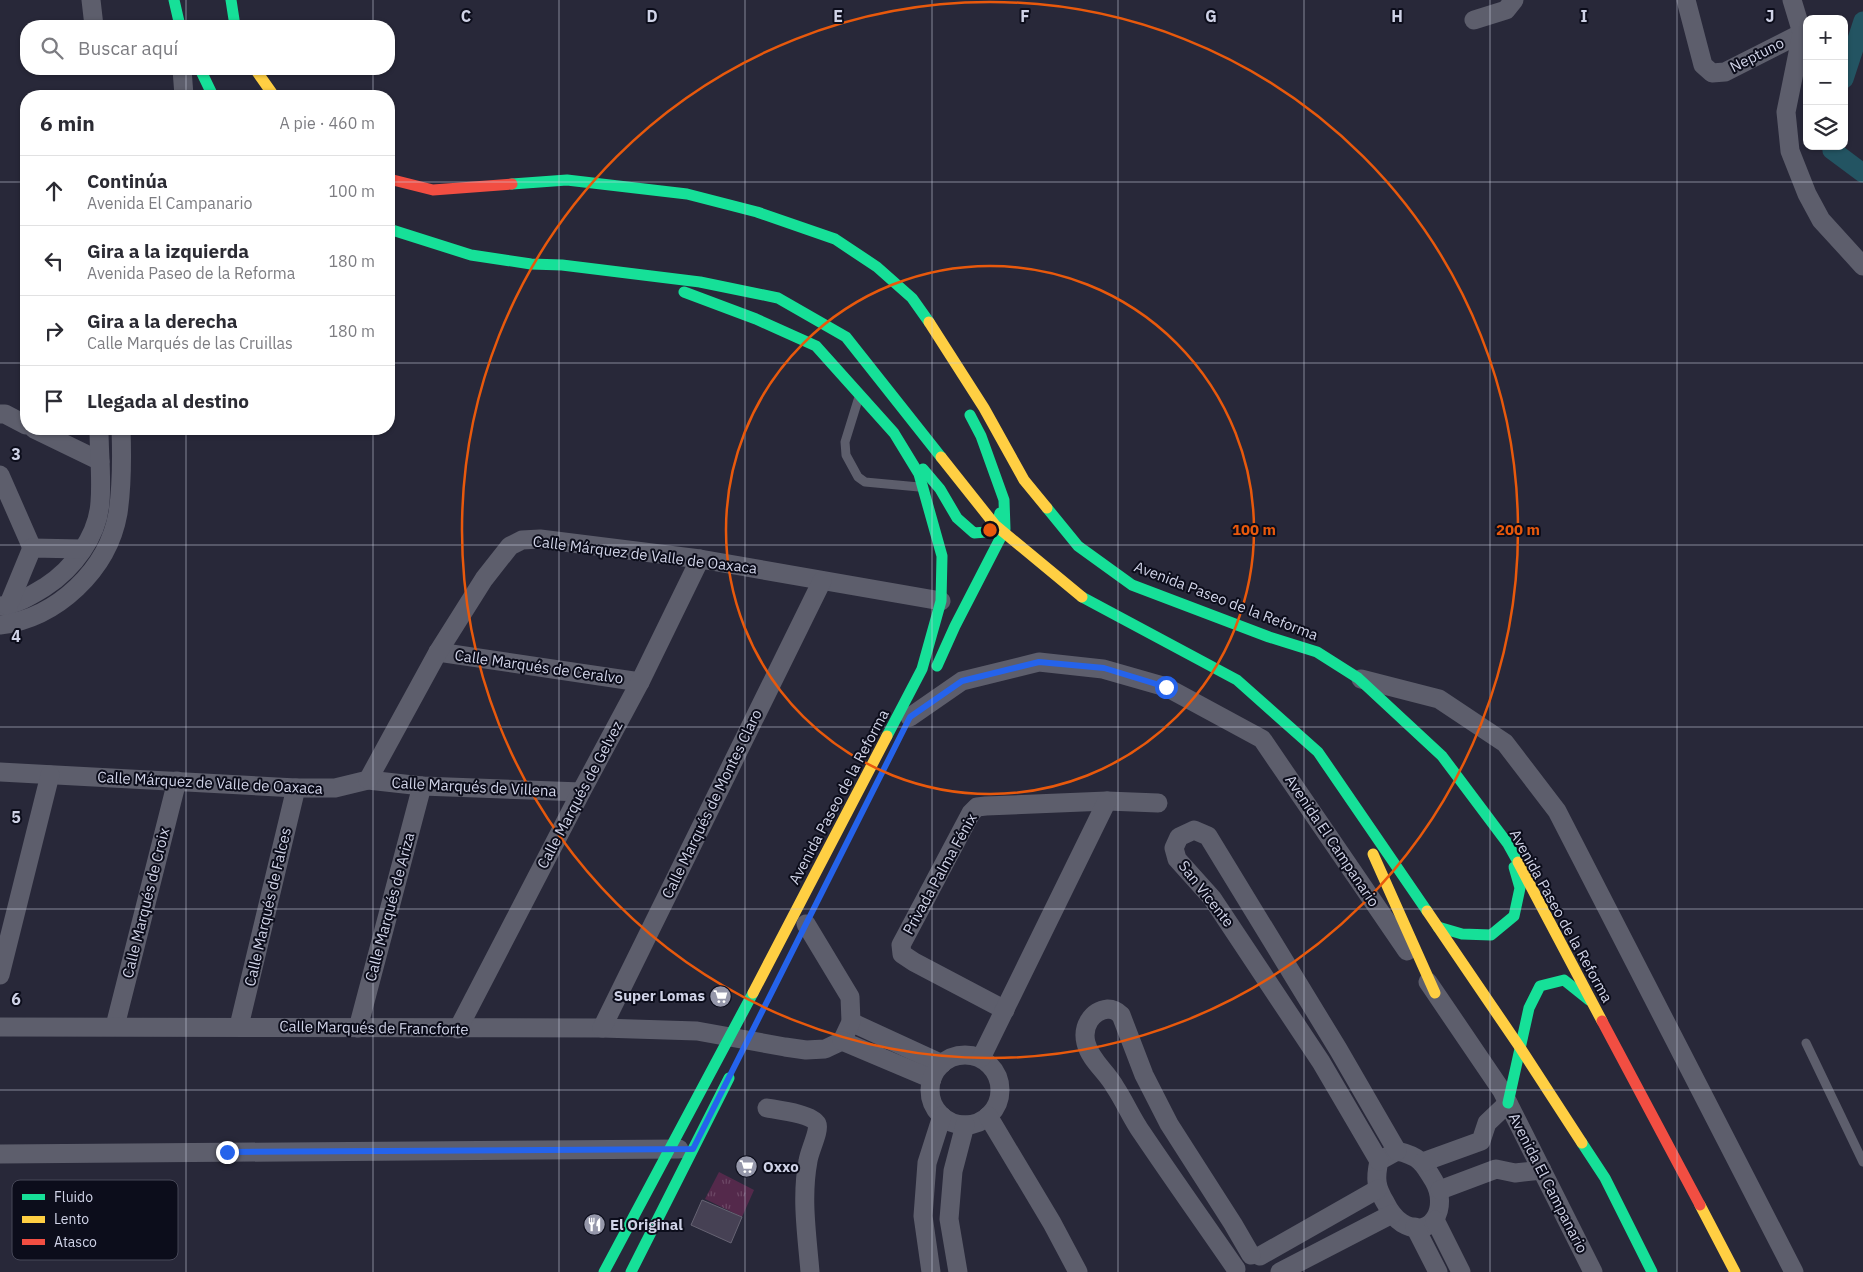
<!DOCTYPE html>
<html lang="es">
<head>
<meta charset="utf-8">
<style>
  :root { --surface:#fff; --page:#f7f7f7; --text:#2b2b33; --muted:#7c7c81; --line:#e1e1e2 }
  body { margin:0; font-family:"IBM Plex Sans",sans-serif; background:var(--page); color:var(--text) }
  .controls { position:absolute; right:15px; top:15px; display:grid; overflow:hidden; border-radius:10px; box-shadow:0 1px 4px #0004 }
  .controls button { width:45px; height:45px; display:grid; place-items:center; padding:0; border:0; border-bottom:1px solid var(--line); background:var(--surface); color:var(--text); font:25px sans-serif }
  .stop { position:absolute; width:15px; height:15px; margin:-11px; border:4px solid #2563eb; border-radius:50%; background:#fff }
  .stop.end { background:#2563eb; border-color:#fff; box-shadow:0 1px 5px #0008 }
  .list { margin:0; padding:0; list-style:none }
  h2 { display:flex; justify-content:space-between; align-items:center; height:65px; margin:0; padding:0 20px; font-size:21px }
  h2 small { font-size:16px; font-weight:400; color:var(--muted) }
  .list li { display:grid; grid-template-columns:32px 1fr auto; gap:15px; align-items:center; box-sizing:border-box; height:70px; padding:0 20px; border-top:1px solid var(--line) }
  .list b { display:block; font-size:19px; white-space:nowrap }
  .list p { margin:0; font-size:16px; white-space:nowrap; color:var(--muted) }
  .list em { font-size:16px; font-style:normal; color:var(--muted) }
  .icon { flex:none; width:28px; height:28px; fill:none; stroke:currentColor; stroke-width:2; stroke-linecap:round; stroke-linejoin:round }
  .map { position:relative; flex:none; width:1863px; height:1272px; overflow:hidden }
  .search { position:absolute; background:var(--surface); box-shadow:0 1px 4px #0004; left:20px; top:20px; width:375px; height:55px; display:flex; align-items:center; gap:12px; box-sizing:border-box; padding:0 18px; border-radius:20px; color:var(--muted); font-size:19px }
  .panel { position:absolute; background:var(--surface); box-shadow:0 1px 4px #0004; left:20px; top:90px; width:375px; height:345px; border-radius:20px }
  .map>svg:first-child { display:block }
  .grass { fill:url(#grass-tufts) }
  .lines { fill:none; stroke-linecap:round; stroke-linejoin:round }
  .canal { stroke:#235462; stroke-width:19 }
  .building { fill:#464154; stroke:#666373 }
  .lane { stroke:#5d5e6c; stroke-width:9 }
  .street { stroke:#5d5e6c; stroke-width:19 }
  .fast { stroke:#16e098; stroke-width:11 }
  .slow { stroke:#ffcf43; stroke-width:11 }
  .jam { stroke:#f24e42; stroke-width:11 }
  .route { stroke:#2563eb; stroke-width:6 }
  .grid { fill:none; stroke:#d0d3e7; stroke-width:1; stroke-opacity:0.55 }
  .ring { fill:none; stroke:#e8590c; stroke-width:2.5 }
  .labels { text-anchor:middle; stroke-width:4; stroke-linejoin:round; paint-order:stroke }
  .street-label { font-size:15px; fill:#d0d3e7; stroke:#0c0d1b }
  .poi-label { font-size:15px; font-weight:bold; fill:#d0d3e7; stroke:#0c0d1b; text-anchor:start }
  .key { fill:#0c0d1b; stroke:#474858; stroke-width:1 }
  .key-label { font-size:14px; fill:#d0d3e7 }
  .grid-label { font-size:16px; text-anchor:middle; font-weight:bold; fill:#d0d3e7; stroke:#0c0d1b; stroke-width:4; stroke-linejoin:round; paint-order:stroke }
  .centre { fill:#e8590c; stroke:#0c0d1b; stroke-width:2.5 }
  .ring-label { font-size:15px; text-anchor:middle; font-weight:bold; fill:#e8590c; stroke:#0c0d1b; stroke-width:4; stroke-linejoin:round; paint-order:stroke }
</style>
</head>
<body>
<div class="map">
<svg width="1863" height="1272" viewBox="0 0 1863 1272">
  <defs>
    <pattern id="grass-tufts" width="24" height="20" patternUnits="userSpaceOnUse" patternTransform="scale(1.25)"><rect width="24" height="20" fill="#54294b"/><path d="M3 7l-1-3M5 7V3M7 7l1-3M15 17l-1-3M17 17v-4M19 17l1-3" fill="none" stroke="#6c4765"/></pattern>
  </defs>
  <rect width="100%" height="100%" fill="#282839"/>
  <!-- grass -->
  <path class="grass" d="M719,1172L754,1190L742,1217L705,1199Z"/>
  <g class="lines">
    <!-- canal -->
    <g class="canal">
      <path d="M1844,79L1863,21"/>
      <path d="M1833,146L1832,150L1863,173"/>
    </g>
  </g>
  <!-- building -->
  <path class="building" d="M702,1200L742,1217L731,1243L691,1225Z"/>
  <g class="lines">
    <!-- lane -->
    <g class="lane">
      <path d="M858,400L845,442L846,455L858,477L865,482L919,487"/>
      <path d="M1806,1043L1863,1162"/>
    </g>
    <!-- street -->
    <g class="street">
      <path d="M91,0L94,26"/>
      <path d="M1686,0L1703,65L1712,73L1725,72L1802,33"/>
      <path d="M1792,0L1802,33L1786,112L1790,151L1807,194L1821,220L1863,266"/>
      <path d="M1474,20L1506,10L1514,0"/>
      <path d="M182,69L184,96"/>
      <path d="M0,414H5L26,425"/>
      <path d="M34,429L100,461"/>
      <path d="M0,475L32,548"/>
      <path d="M0,606C16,605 32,595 45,587C73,569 98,536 100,502C102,478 99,453 99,429"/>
      <path d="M8,606L32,548L82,549"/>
      <path d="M0,625C57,618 108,570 118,513C122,486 122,456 121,429"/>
      <path d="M438,652L640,682"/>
      <path d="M1361,679L1439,699L1505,743L1557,811L1794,1272"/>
      <path d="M910,717L962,681L1039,662L1103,669L1166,687L1262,739L1407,951"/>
      <path d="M0,772L296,788H335L368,780L422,786L581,792"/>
      <path d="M368,780L438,652L484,579L510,546L522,540L540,539L700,559L941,601"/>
      <path d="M0,975L50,775"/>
      <path d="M1428,982L1502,1091L1593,1272"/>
      <path d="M1005,1010L914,962L902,954L901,945L971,813L977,807L986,806L1107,801L1158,803"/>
      <path d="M851,1022L942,1064"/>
      <path d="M115,1026L177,781"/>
      <path d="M239,1026L296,788"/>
      <path d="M0,1027L602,1028L697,1031L785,1047L806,1050L825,1049L842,1041L851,1022L850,997L806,924"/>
      <path d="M358,1028L422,786"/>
      <path d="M602,1028L822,581"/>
      <path d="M458,1029L581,792L640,682L700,559"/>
      <path d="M842,1041L932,1079"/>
      <circle cx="965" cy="1090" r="35"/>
      <path d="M981,1058L1107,801"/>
      <path d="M767,1108C778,1110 812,1114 817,1124C820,1130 809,1152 808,1161C801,1198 807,1235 810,1272"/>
      <path d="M988,1116L1052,1223L1078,1272"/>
      <path d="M1397,1151C1419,1156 1423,1162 1434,1181C1449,1207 1432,1241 1402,1223C1394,1218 1389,1210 1385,1202C1376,1187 1375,1179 1379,1161Z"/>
      <path d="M0,1154L679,1149"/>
      <path d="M1379,1161L1321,1062L1212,898L1177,859L1174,848L1179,837L1194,830L1208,836L1338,1049L1397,1151"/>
      <path d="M1423,1162L1481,1141L1487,1123L1508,1103"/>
      <path d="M1440,1190L1496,1169L1515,1173L1542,1170"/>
      <path d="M1435,1220L1461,1272"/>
      <path d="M1415,1227L1438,1272"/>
      <path d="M1260,1256L1378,1189"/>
      <path d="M1236,1269C1205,1224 1173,1179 1142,1133C1132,1119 1125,1102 1115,1087C1107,1072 1090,1060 1086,1043C1082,1027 1091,1011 1108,1009C1114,1009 1117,1011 1121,1015L1144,1075L1169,1124L1233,1224L1251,1255"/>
      <path d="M931,1272L923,1216L927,1163L942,1116"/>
      <path d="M958,1272L949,1219L953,1171L965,1125"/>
      <path d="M1280,1272L1392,1214"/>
    </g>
    <!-- fast -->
    <g class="fast">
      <path d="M174,0L180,26"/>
      <path d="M231,0L235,26"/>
      <path d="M200,69L213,96"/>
      <path d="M512,184L567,180L687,194L757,212L835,239L877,267L912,298L929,322"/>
      <path d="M389,229L471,255L531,264L562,265L700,282L778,298L846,337L941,457"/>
      <path d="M684,292L756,319L816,346L894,433L919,474L942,556L941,601L922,669L887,736"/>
      <path d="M923,469L940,489L957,518L974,533L986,532L996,528L1000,513"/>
      <path d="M1047,508L1078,546L1132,585L1269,637L1317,652L1358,678L1442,756L1508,844L1518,862"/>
      <path d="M1082,597L1237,680L1318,752L1427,911"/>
      <path d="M937,666L955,626L1005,529L1004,500L981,436L970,415"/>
      <path d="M1438,927L1462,934L1491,935L1514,916L1520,888L1514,867"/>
      <path d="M1508,1103L1529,1008L1540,986L1564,980L1589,1000"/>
      <path d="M1582,1143L1605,1178L1652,1272"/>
      <path d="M604,1272L753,993"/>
      <path d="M631,1272L729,1078"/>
    </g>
    <!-- slow -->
    <g class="slow">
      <path d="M255,69L274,96"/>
      <path d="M929,322L984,408L1024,480L1047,508"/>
      <path d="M941,457L995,525L1082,597"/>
      <path d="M1373,854L1435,993"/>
      <path d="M1518,862L1602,1021"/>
      <path d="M1427,911L1521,1049L1582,1143"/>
      <path d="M753,993L887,736"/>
      <path d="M1700,1205L1735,1272"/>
    </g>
    <!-- jam -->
    <g class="jam">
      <path d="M389,179L433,190L512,184"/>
      <path d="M1602,1021L1700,1205"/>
    </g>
  </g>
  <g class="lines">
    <!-- route -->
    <path class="route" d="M227,1152L693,1149L910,717L962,681L1039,662L1104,668L1166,687"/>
  </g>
  <!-- grid -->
  <path class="grid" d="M186,0V26M373,0V26M559,0V1272M745,0V1272M932,0V1272M1118,0V1272M1304,0V1272M1490,0V1272M1677,0V1272M186,69V96M373,69V96M0,182H26M389,182H1863M0,363H26M389,363H1863M186,429V1272M373,429V1272M0,545H1863M0,727H1863M0,909H1863M0,1090H1863"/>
  <!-- distance rings -->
  <g class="ring">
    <circle cx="990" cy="530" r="264"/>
    <circle cx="990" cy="530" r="528"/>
  </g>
  <!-- icons -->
  <defs>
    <symbol id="supermarket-disc" viewBox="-11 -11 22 22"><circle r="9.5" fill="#9597aa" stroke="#0c0d1b"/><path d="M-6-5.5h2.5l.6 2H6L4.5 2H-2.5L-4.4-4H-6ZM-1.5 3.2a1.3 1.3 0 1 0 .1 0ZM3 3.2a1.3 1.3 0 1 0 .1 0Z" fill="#fff"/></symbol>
    <symbol id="restaurant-disc" viewBox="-11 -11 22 22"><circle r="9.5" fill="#9597aa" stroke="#0c0d1b"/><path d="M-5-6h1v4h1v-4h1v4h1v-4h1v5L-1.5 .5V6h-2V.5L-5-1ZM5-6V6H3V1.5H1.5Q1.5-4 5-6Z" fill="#fff"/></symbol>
  </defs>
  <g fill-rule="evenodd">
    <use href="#supermarket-disc" x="708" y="984" width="25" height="25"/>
    <use href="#supermarket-disc" x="734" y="1154" width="25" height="25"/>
    <use href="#restaurant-disc" x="582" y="1212" width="25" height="25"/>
  </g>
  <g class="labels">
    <!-- street labels -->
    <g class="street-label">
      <text transform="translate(1757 55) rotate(-27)" y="5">Neptuno</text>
      <text transform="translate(645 555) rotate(7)" y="5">Calle Márquez de Valle de Oaxaca</text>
      <text transform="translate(1226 601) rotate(21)" y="5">Avenida Paseo de la Reforma</text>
      <text transform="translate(539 667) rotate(8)" y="5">Calle Marqués de Ceralvo</text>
      <text transform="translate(210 783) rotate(3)" y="5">Calle Márquez de Valle de Oaxaca</text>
      <text transform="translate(474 787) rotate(3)" y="5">Calle Marqués de Villena</text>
      <text transform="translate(580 795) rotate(-62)" y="5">Calle Marqués de Gelvez</text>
      <text transform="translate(839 797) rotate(-62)" y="5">Avenida Paseo de la Reforma</text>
      <text transform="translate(712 804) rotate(-64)" y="5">Calle Marqués de Montes Claro</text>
      <text transform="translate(1332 841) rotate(56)" y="5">Avenida El Campanario</text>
      <text transform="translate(940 874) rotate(-61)" y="5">Privada Palma Fénix</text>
      <text transform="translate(1206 894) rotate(52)" y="5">San Vicente</text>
      <text transform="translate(146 903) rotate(-76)" y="5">Calle Marqués de Croix</text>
      <text transform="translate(268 907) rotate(-77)" y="5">Calle Marqués de Falces</text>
      <text transform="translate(390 907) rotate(-75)" y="5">Calle Marqués de Ariza</text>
      <text transform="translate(1561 916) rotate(61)" y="5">Avenida Paseo de la Reforma</text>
      <text transform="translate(374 1028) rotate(1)" y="5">Calle Marqués de Francforte</text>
      <text transform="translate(1548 1183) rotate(63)" y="5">Avenida El Campanario</text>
    </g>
    <!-- poi labels -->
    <g class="poi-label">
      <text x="705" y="1001" text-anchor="end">Super Lomas</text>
      <text x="763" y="1172">Oxxo</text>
      <text x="610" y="1230">El Original</text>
    </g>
  </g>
  <!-- legend -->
  <rect x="12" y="1180" width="166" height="80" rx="8" class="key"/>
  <rect x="22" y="1194" width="23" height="6" fill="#16e098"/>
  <rect x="22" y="1216" width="23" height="7" fill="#ffcf43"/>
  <rect x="22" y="1239" width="23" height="6" fill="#f24e42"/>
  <g class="key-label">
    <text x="54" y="1202">Fluido</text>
    <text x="54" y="1224">Lento</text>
    <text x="54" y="1247">Atasco</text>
  </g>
  <g class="grid-label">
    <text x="466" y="22">C</text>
    <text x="652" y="22">D</text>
    <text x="838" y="22">E</text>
    <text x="1025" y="22">F</text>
    <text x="1211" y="22">G</text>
    <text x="1397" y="22">H</text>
    <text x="1584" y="22">I</text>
    <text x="1770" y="22">J</text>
    <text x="16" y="460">3</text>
    <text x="16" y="642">4</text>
    <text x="16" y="823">5</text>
    <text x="16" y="1005">6</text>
  </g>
  <circle cx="990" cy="530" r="8" class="centre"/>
  <g class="ring-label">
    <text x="1254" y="535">100 m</text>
    <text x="1518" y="535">200 m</text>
  </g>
</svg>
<div class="controls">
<button>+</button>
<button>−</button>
<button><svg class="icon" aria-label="layers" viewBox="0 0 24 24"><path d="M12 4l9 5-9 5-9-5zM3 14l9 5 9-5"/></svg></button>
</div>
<div class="stop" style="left:1166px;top:687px"></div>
<div class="stop end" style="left:227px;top:1152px"></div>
<div class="search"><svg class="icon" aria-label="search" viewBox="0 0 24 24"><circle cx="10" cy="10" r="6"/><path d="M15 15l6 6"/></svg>Buscar aquí</div>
<section class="panel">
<h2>6 min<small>A pie · 460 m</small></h2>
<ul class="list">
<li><svg class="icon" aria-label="ahead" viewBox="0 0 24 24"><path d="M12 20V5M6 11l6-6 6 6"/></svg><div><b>Continúa</b><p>Avenida El Campanario</p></div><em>100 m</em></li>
<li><svg class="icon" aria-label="left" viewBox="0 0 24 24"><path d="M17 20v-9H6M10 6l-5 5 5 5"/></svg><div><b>Gira a la izquierda</b><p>Avenida Paseo de la Reforma</p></div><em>180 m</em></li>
<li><svg class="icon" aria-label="right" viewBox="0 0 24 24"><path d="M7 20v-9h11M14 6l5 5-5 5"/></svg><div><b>Gira a la derecha</b><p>Calle Marqués de las Cruillas</p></div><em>180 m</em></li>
<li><svg class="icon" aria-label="arrive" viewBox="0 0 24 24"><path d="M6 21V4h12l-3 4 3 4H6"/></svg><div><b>Llegada al destino</b></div></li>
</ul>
</section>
</div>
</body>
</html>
